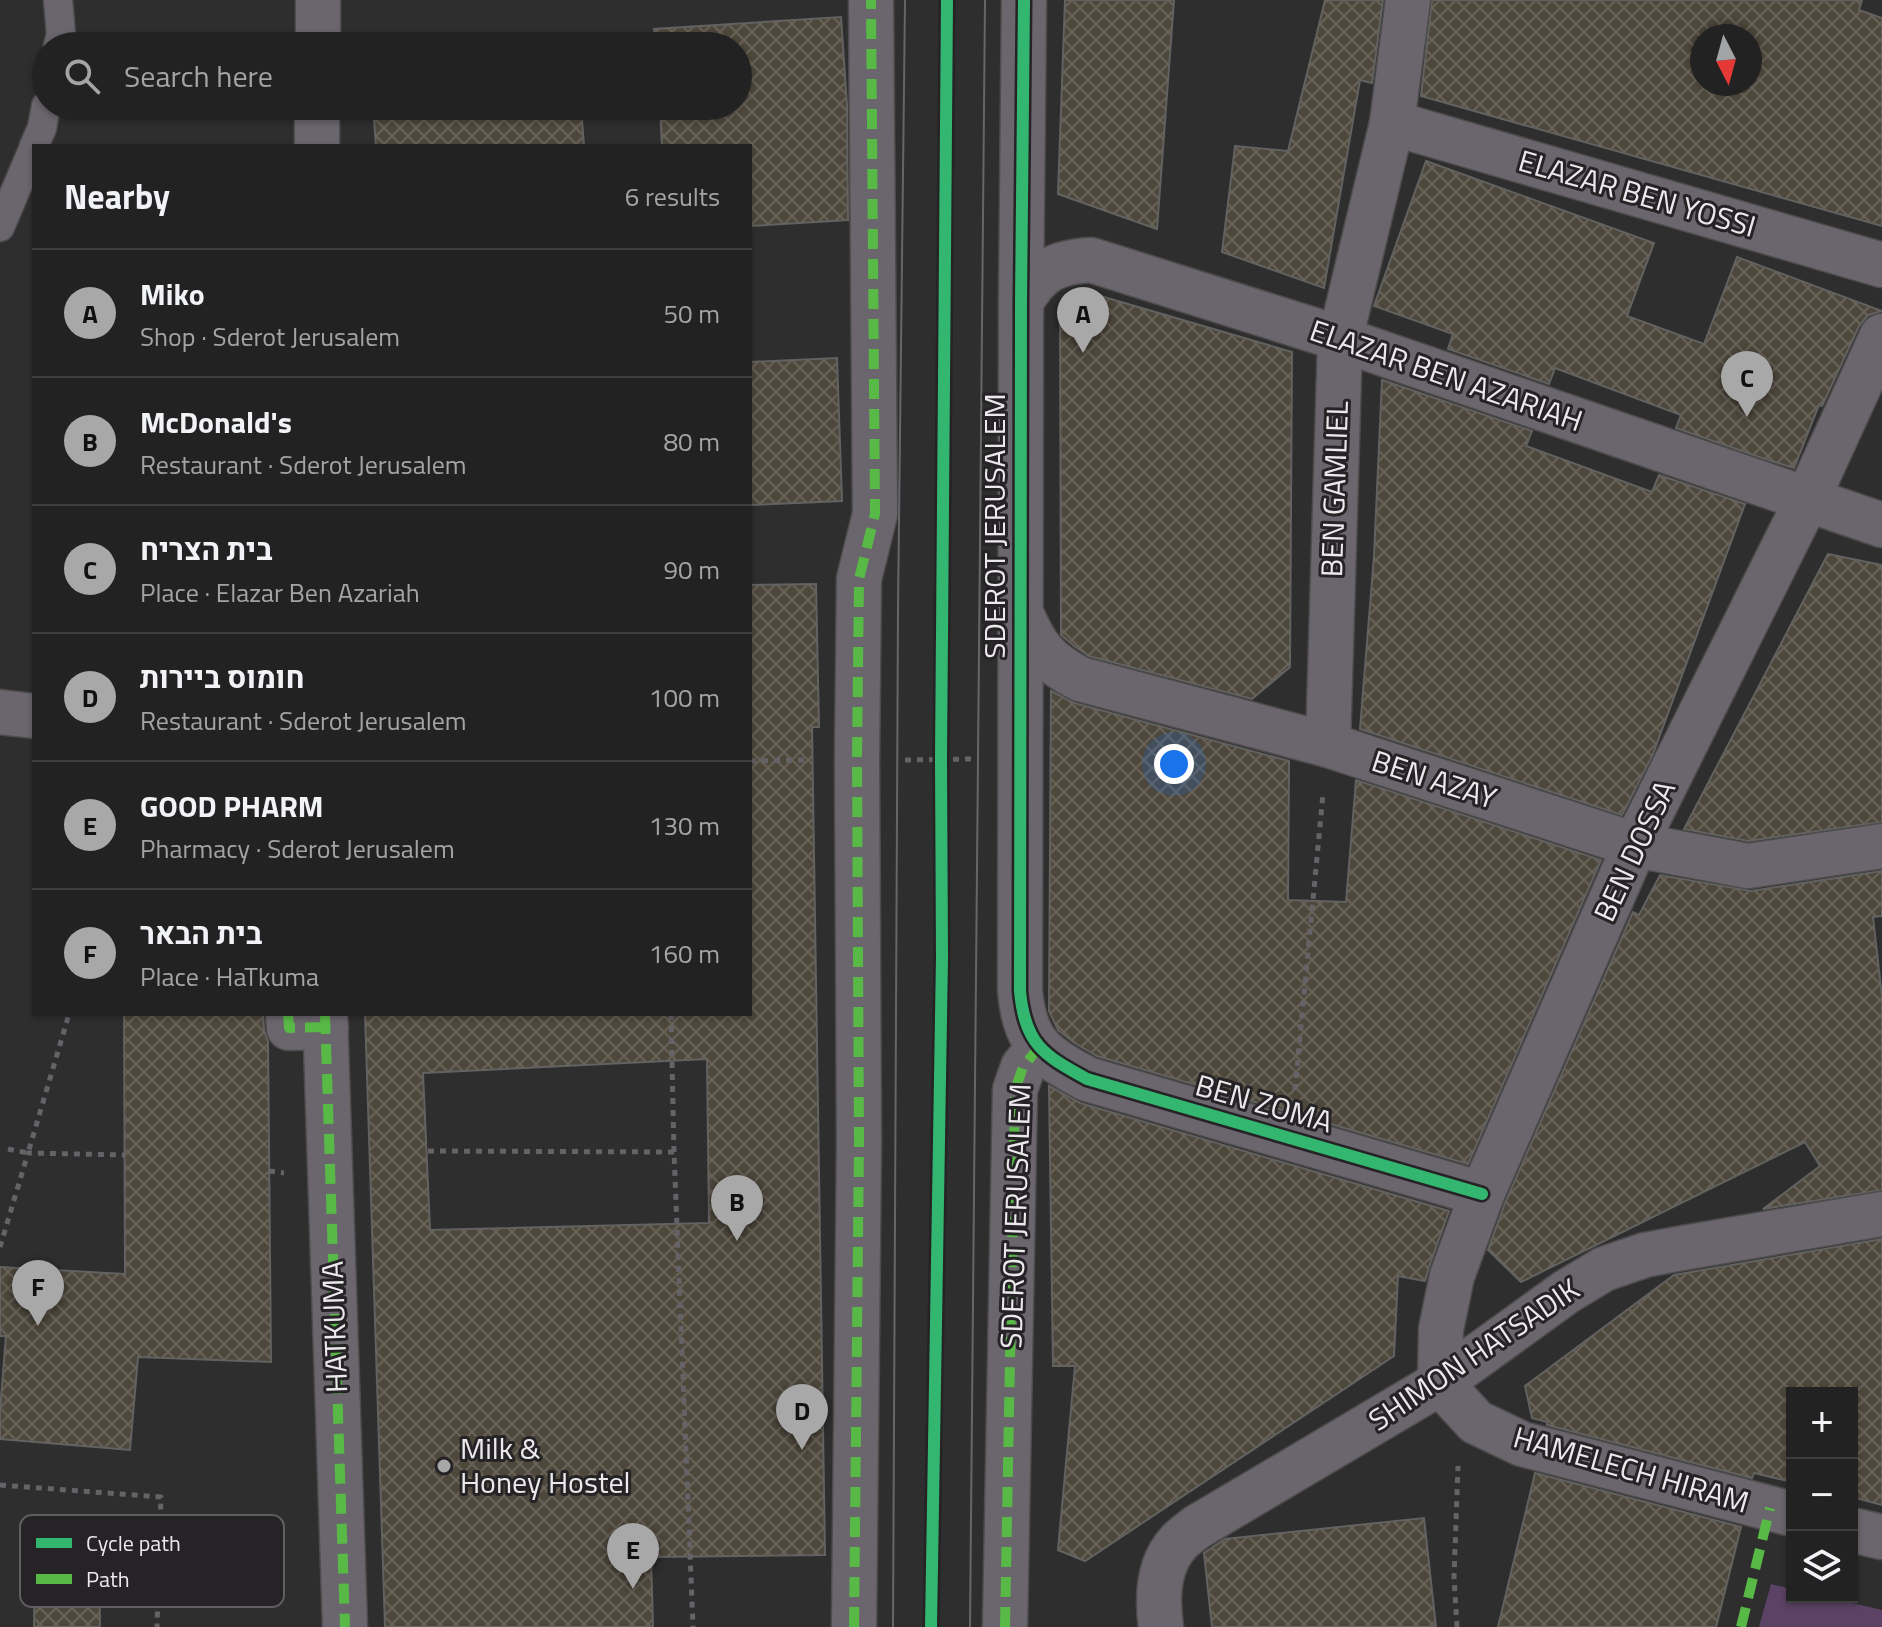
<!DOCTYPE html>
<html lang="en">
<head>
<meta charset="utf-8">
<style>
  :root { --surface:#222; --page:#2e2f2f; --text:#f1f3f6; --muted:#a2a4a5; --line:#3f3f40; --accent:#a9a8a9 }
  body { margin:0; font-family:"Titillium Web",Heebo,sans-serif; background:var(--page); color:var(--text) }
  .controls { position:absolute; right:24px; bottom:24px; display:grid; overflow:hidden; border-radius:0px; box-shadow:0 2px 6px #0004 }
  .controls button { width:72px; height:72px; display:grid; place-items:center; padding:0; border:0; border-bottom:2px solid var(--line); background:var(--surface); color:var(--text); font:40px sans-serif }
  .compass { position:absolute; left:1690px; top:24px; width:72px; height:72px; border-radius:50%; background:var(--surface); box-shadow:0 2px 6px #0004; rotate:174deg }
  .you { position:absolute; left:1174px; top:764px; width:28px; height:28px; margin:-20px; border:6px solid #fff; border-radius:50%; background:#1a73e8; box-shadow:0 0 0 12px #1a73e833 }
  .badge { display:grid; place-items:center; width:52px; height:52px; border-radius:50%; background:var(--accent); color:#111; font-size:26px; font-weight:700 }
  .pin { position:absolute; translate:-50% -66px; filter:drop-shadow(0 2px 4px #0008) }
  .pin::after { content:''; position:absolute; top:42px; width:28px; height:24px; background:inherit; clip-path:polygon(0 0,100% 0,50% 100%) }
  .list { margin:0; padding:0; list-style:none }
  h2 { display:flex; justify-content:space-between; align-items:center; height:104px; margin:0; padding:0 32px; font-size:34px }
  h2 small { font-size:26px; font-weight:400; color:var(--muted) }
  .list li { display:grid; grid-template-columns:52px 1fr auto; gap:24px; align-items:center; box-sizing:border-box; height:128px; padding:0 32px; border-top:2px solid var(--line) }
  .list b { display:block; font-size:30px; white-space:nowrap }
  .list p { margin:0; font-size:26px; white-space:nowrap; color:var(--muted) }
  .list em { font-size:26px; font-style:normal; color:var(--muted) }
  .icon { flex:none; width:44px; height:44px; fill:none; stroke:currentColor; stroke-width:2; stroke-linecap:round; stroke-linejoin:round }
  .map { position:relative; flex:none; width:1882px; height:1627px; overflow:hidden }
  .search { position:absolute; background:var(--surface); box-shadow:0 2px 6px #0004; left:32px; top:32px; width:720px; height:88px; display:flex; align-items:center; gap:20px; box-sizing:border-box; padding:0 28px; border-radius:44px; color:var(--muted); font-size:30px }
  .panel { position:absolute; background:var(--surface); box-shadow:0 2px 6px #0004; left:32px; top:144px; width:720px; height:872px; border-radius:0px }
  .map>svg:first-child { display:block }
  .green { fill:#5c4264 }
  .building { fill:url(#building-cross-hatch); stroke:#626261; stroke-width:2; fill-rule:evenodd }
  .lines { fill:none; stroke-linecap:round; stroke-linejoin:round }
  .lane-casing { stroke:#4c4c4c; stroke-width:31 }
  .street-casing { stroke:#4c4c4c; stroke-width:47 }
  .path { stroke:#666368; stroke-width:5; stroke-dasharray:6 6; stroke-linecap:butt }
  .lane { stroke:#6b656e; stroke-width:28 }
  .street { stroke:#6b656e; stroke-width:44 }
  .tram { stroke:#68656a; stroke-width:2 }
  .quiet { stroke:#58b947; stroke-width:10; stroke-dasharray:20 10; stroke-linecap:butt }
  .cycleway-casing { stroke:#252325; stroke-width:17 }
  .cycleway { stroke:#33b770; stroke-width:12 }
  .poi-dot { fill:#a9a8a9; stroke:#252325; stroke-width:3 }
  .labels { text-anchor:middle; stroke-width:6; stroke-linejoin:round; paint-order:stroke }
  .street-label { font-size:30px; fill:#ebe9eb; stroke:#252325 }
  .poi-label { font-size:30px; fill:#ebe9eb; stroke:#252325; text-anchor:start }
  .key { fill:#252325; stroke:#605e60; stroke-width:2 }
  .key-label { font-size:22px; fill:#ebe9eb }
</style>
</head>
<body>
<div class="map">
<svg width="1882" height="1627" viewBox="0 0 1882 1627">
  <defs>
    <pattern id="building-cross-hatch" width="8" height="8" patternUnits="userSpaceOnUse" patternTransform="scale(2)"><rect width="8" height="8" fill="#4e473b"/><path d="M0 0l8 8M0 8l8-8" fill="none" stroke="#686258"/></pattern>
  </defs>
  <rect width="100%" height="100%" fill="#2e2e2e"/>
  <!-- green -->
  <path class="green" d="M1771,1584L1792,1589V1597H1827L1882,1610V1627H1759Z"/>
  <!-- building -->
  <g class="building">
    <path d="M1065,0H1174L1157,229L1058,194Z"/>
    <path d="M1325,0H1383L1372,83L1360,80L1324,288L1222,252L1235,146L1288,151Z"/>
    <path d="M1432,0H1862L1859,10L1882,18V226L1421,96ZM1702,36H1750V84H1702Z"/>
    <path d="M841,17L847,105L848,220L750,226V146H662L660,106H738V46H656L654,29Z"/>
    <path d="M373,106H581L584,146H376Z"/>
    <path d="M1426,161L1654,243L1627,316L1704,344L1737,257L1882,311L1868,315L1859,326L1822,406L1819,405L1794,468L1762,458L1676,428L1681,415L1555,368L1549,384L1448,349L1453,334L1374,306Z"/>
    <path d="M1080,290L1292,352L1290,667L1252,699L1089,656L1074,646L1061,635L1060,306Z"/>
    <path d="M837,358L842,501L750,505V362Z"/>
    <path d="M1382,380L1532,431L1526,446L1652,492L1659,475L1745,504L1653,754L1622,815L1360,729L1374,556Z"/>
    <path d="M1828,554L1882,565V822L1748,841L1684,829Z"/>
    <path d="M816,584L819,727H812L825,1555L651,1557L653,1627H385L365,1014H750V585ZM707,1059L709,1223L430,1230L423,1073Z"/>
    <path d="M1051,691L1074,703L1289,761L1288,900L1346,902L1356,780L1601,860L1468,1164L1097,1056L1073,1042L1058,1030L1049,1011Z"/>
    <path d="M1882,871V916L1873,917L1882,997V1190L1763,1209L1820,1166L1805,1142L1521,1282L1488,1250L1505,1203L1633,912L1639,915L1660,875L1751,891Z"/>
    <path d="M124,1014H263L264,1030L268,1042L271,1362L138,1357L130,1450L0,1439V1410L6,1336H0V1267L125,1274Z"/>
    <path d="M1049,1086L1080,1103L1449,1211L1429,1267L1425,1281L1398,1276L1394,1356L1085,1561L1058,1550L1075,1366H1053Z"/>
    <path d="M1882,1239V1505L1852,1497V1393H1792V1482L1754,1473L1752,1478L1547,1425V1422L1532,1418L1525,1386L1674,1275Z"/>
    <path d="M1535,1473L1741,1527L1716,1627H1498Z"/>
    <path d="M1424,1518L1436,1627H1212L1204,1553L1225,1539Z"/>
    <path d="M35,1566L99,1569L100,1627H34Z"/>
  </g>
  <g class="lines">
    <defs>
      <g id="lane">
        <path d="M58,0L61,34L58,46"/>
        <path d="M34,146L42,128L46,106"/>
        <path d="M0,227L34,147"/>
      </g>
      <g id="street">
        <path d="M1024,0L1021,302L1020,991C1025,1044 1043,1055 1087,1079L1482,1194"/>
        <path d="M318,46V0"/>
        <path d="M1392,123L1882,265"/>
        <path d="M317,146V106"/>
        <path d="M1021,302C1039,271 1055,262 1091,260L1323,333L1882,525"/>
        <path d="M1021,613C1035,647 1047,662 1080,679L1328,745L1635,845L1748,866L1882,846"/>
        <path d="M0,712L34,716"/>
        <path d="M1328,745L1340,340L1392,123L1408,0"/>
        <path d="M288,1014L289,1028L326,1027"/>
        <path d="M325,1014L345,1627"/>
        <path d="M1440,1383L1441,1329L1452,1276L1482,1194L1635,845L1807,500L1882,336"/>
        <path d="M1440,1383L1476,1422L1522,1444L1792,1514"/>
        <path d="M1852,1530L1882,1537"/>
        <path d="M854,1627L859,1142L857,760L859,579L875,514L871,0"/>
        <path d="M1005,1627L1015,1090L1023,1067L1039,1047"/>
        <path d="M1161,1627C1157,1599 1158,1565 1178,1543C1183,1537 1191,1532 1197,1527L1440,1383L1566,1292L1604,1269L1645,1255L1677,1249L1882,1214"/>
      </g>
    </defs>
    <!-- lane casing -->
    <use href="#lane" class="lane-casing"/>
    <!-- street casing -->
    <use href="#street" class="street-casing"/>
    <!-- path -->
    <g class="path">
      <path d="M905,760L971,759"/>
      <path d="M750,761L807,760"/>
      <path d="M671,1014L674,1152L693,1627"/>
      <path d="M1295,1090L1323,794"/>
      <path d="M8,1149L28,1153L69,1014"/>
      <path d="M428,1151L674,1152"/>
      <path d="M269,1171L284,1173"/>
      <path d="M0,1247L28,1153L125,1155"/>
      <path d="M0,1485L161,1497L157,1627"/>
      <path d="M1457,1627L1454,1577L1458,1466"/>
    </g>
    <!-- lane -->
    <use href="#lane" class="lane"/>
    <!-- street -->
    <use href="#street" class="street"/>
    <!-- tram -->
    <g class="tram">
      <path d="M893,1627L898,609L905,0"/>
      <path d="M970,1627L985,0"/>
    </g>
    <!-- quiet -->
    <g class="quiet">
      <path d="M288,1014L289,1028L326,1027"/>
      <path d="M325,1014L345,1627"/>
      <path d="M854,1627L859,1142L857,760L859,579L875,514L871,0"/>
      <path d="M1005,1627L1015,1090L1023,1067L1039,1047"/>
      <path d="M1741,1627L1770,1508"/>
    </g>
    <defs>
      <g id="cycleway">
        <path d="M1024,0L1021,302L1020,991C1025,1044 1043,1055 1087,1079L1482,1194"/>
        <path d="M931,1627L942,957L941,760L947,0"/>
      </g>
    </defs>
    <!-- cycleway casing -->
    <use href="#cycleway" class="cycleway-casing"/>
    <!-- cycleway -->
    <use href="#cycleway" class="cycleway"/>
  </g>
  <!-- markers -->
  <circle class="poi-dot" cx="444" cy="1466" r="8"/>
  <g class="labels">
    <!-- street labels -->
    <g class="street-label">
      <text transform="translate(1637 194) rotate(16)" y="10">ELAZAR BEN YOSSI</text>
      <text transform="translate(1446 376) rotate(19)" y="10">ELAZAR BEN AZARIAH</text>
      <text transform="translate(1335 489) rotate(-88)" y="10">BEN GAMLIEL</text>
      <text transform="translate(995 526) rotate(-90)" y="10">SDEROT JERUSALEM</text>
      <text transform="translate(1434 780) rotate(18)" y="10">BEN AZAY</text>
      <text transform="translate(1635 851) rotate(-65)" y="10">BEN DOSSA</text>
      <text transform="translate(1264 1104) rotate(16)" y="10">BEN ZOMA</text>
      <text transform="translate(1016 1216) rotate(-88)" y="10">SDEROT JERUSALEM</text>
      <text transform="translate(335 1327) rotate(-92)" y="10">HATKUMA</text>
      <text transform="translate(1474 1355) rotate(-34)" y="10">SHIMON HATSADIK</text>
      <text transform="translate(1631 1470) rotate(16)" y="10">HAMELECH HIRAM</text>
    </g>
    <!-- poi labels -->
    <g class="poi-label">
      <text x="460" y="1459">Milk &amp;<tspan x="460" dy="34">Honey Hostel</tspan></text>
    </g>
  </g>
  <!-- legend -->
  <rect x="20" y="1515" width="264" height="92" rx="12" class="key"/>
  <rect x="36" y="1538" width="36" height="10" fill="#33b770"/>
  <rect x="36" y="1574" width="36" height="10" fill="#58b947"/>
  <g class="key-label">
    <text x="86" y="1551">Cycle path</text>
    <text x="86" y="1587">Path</text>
  </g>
</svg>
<div class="controls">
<button>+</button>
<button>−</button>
<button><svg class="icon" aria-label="layers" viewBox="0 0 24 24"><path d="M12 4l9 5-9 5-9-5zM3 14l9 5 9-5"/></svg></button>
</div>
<svg class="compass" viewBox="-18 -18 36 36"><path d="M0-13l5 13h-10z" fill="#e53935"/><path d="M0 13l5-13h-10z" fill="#a2a4a5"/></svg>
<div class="you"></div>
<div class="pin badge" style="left:1083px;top:353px">A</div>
<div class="pin badge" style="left:737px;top:1241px">B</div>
<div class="pin badge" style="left:1747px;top:417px">C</div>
<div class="pin badge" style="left:802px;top:1450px">D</div>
<div class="pin badge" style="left:633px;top:1589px">E</div>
<div class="pin badge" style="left:38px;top:1326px">F</div>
<div class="search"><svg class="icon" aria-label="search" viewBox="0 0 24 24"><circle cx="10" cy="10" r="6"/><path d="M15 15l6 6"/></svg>Search here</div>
<section class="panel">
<h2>Nearby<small>6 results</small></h2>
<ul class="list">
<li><span class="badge">A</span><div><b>Miko</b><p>Shop · Sderot Jerusalem</p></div><em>50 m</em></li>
<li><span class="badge">B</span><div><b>McDonald's</b><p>Restaurant · Sderot Jerusalem</p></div><em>80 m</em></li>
<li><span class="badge">C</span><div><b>בית הצריח</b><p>Place · Elazar Ben Azariah</p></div><em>90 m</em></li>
<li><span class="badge">D</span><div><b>חומוס ביירות</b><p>Restaurant · Sderot Jerusalem</p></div><em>100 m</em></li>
<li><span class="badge">E</span><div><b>GOOD PHARM</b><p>Pharmacy · Sderot Jerusalem</p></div><em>130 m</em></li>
<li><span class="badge">F</span><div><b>בית הבאר</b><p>Place · HaTkuma</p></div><em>160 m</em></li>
</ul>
</section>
</div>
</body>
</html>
